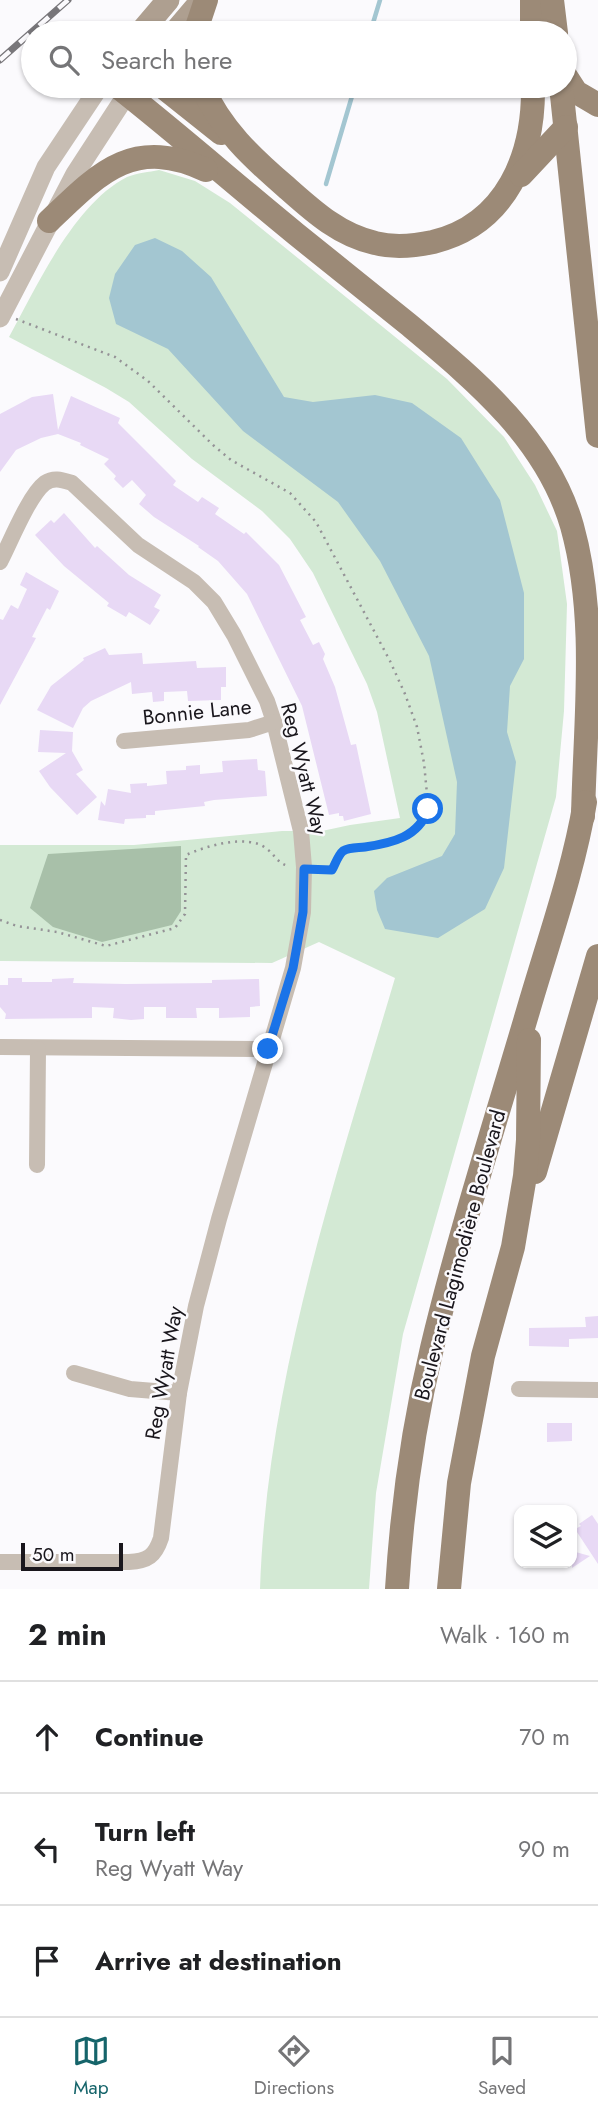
<!DOCTYPE html>
<meta charset="utf-8">
<style>
body{margin:0;font-family:Jost,sans-serif;background:#f2f2f2;color:#202124}
.controls{position:absolute;right:21px;bottom:21px;display:grid;overflow:hidden;border-radius:14px;box-shadow:0 2px 5px #0004}
.controls button{width:63px;height:63px;display:grid;place-items:center;padding:0;border:0;border-bottom:2px solid #e0e0e0;background:#fff;color:#202124;font:35px sans-serif}
.scale{position:absolute;left:21px;bottom:18px;width:102px;box-sizing:border-box;padding-left:7px;border:4px solid #19161c;border-top:0;font-size:19px;line-height:24px;white-space:nowrap;color:#19161c;-webkit-text-stroke:5px #fbfafd;paint-order:stroke}
.stop{position:absolute;width:21px;height:21px;margin:-16px;border:5px solid #1a73e8;border-radius:50%;background:#fff}
.stop.end{background:#1a73e8;border-color:#fff;box-shadow:0 2px 7px #0008}
.list{margin:0;padding:0;list-style:none}
h2{display:flex;justify-content:space-between;align-items:center;height:91px;margin:0;padding:0 28px;font-size:30px}
h2 small{font-size:23px;font-weight:400;color:#757577}
.list li{display:grid;grid-template-columns:46px 1fr auto;gap:21px;align-items:center;box-sizing:border-box;height:112px;padding:0 28px;border-top:2px solid #e0e0e0}
.list b{display:block;font-size:26px;white-space:nowrap}
.list p{margin:0;font-size:23px;white-space:nowrap;color:#757577}
.list em{font-size:23px;font-style:normal;color:#757577}
.icon{flex:none;width:38px;height:38px;fill:none;stroke:currentColor;stroke-width:2;stroke-linecap:round;stroke-linejoin:round}
.map{position:relative;flex:none;width:598px;height:1589px;overflow:hidden}
.search{position:absolute;background:#fff;box-shadow:0 2px 5px #0004;left:21px;right:21px;top:21px;height:77px;display:flex;align-items:center;gap:18px;box-sizing:border-box;padding:0 24px;border-radius:38px;color:#757577;font-size:26px}
.sheet{height:427px;background:#fff}
nav{display:flex;justify-content:space-around;align-items:center;box-sizing:border-box;height:98px;border-top:2px solid #e0e0e0;background:#fff;font-size:19px;color:#757577}
nav a{display:grid;justify-items:center;gap:4px}
nav .on{color:#15646a}
.map>svg:first-child{display:block}
</style>
<div class="map">
<svg width="598" height="1589" viewBox="0 0 598 1589">
<rect width="100%" height="100%" fill="#fbfafd"/>
<path fill="#d3e9d4" d="M159,170L195,181L230,203L447,379L504,437L535,485L557,531L567,604L564,711L556,797L403,1334L376,1493L369,1589H260C267,1379 336,1178 395,978L319,942L272,963L0,961V845H134L282,831H322L350,825L400,818L377,712L367,684L313,573L290,539L262,511L192,459L129,402L106,388L9,337C37,286 74,204 127,177C137,173 149,172 159,170Z"/>
<polygon fill="#a8c0a9" points="181,846 181,911 172,925 102,942 53,927 30,908 48,854"/>
<polygon fill="#a3c6d1" points="155,238 182,251 211,277 284,397 313,402 375,395 412,403 461,438 500,500 524,593 524,659 510,686 507,732 516,762 504,868 485,909 438,938 385,929 377,910 374,891 387,878 442,856 455,834 457,782 429,656 380,561 338,502 243,431 168,349 116,324 109,298 115,274 135,245"/>
<g fill="none" stroke-linecap="round" stroke-linejoin="round">
<g stroke="#a3c6d1" stroke-width="4.5">
<polyline points="370,33 380,0"/>
<polyline points="326,184 355,86"/>
</g>
</g>
<g fill="#e8d9f5">
<polygon points="53,394 58,430 71,396 120,418 118,423 176,481 173,485 198,502 202,497 219,508 215,514 244,534 246,532 279,565 306,617 300,620 313,645 319,642 325,654 323,659 335,687 351,745 356,744 371,814 344,821 343,816 339,816 339,813 329,815 302,706 247,594 218,561 198,547 199,546 154,517 139,504 146,495 132,480 123,488 114,479 116,476 104,464 109,459 80,445 81,443 58,434 41,438 16,450 0,472 0,414 32,397"/>
<polygon points="64,513 95,548 97,546 129,575 161,595 154,607 160,610 150,625 129,612 126,617 107,606 109,603 64,566 35,535 51,520 54,523"/>
<polygon points="26,572 59,591 50,610 47,608 32,637 36,638 0,705 0,619 3,620 11,605 18,609 27,589 20,585"/>
<polygon points="105,648 109,655 142,653 143,664 196,661 197,668 226,667 226,687 221,687 221,700 188,701 187,691 164,692 164,701 153,702 152,692 132,694 131,682 91,701 83,708 73,728 37,710 51,686 84,660 83,658"/>
<polygon points="40,730 73,732 72,751 83,770 76,774 97,797 77,815 50,787 39,771 66,753 38,752"/>
<polygon points="257,759 258,770 265,771 267,796 214,800 204,802 205,806 155,811 155,815 146,815 146,818 125,819 124,824 98,820 101,801 105,806 108,789 131,793 130,784 147,783 147,786 167,784 166,771 186,770 186,766 200,765 200,774 223,772 222,761"/>
<polygon points="8,978 22,978 22,982 52,982 52,979 74,978 73,983 126,984 212,983 212,980 259,979 260,1006 250,1007 250,1017 219,1018 219,1008 196,1008 197,1018 166,1018 166,1007 144,1007 144,1019 131,1020 113,1018 114,1008 92,1007 92,1018 5,1019 6,1014 0,1007 0,985 8,985"/>
<polygon points="598,1316 598,1338 569,1339 569,1347 529,1346 529,1328 586,1327 585,1317"/>
<polygon points="547,1423 572,1423 572,1441 547,1442"/>
<polygon points="592,1515 598,1524 598,1564 575,1529 581,1526 579,1524"/>
<polygon points="572,1551 590,1556 572,1568"/>
</g>
<g fill="none" stroke-linecap="round" stroke-linejoin="round">
<g stroke="#949296" stroke-width="2.5" stroke-dasharray="2 5" stroke-linecap="butt">
<polyline points="16,319 115,357 148,381 213,445 231,460 290,493 316,522 390,661 405,694 417,727 424,763 427,794 428,809 424,821 418,829 408,835 366,847 353,847 342,852 332,871 320,870"/>
<path d="M0,920L17,926L57,932L106,946L175,928L185,914L186,855C206,846 248,833 267,849C275,855 278,864 289,866"/>
</g>
<g stroke="#c7bdb3" stroke-width="16">
<path d="M0,562C10,543 29,495 45,483C54,477 62,480 72,483L138,545L194,582L214,602L234,635L267,701L274,722L301,831L304,867L303,912L293,968L219,1219L196,1306L179,1393L161,1538C155,1556 148,1561 129,1562H0"/>
<polyline points="124,741 249,730 274,722"/>
<polyline points="0,1047 268,1049"/>
<polyline points="37,1165 38,1049"/>
<polyline points="74,1373 130,1389 179,1393"/>
<polyline points="519,1389 598,1390"/>
</g>
<g stroke="#c7bdb3" stroke-width="19">
<polyline points="0,272 46,167 100,86"/>
<polyline points="0,318 75,174 127,94"/>
</g>
<g stroke="#ae9f90" stroke-width="23">
<polyline points="140,33 168,0"/>
<polyline points="174,33 202,0"/>
</g>
<g stroke="#9c8a77" stroke-width="24">
<polyline points="532,0 532,33"/>
<polyline points="552,0 556,33"/>
<polyline points="195,33 206,0"/>
<polyline points="565,75 576,92 598,105"/>
<path d="M117,86C178,134 236,185 296,234C333,264 371,294 408,324C475,380 547,439 572,526C598,619 585,720 583,816"/>
<polyline points="162,86 221,133"/>
<path d="M202,86C220,128 252,158 286,187C313,211 339,235 375,243C394,248 414,246 433,242C507,224 534,155 533,86"/>
<polyline points="561,86 598,436"/>
<polyline points="521,175 566,127"/>
<path d="M49,221C99,173 133,136 206,170"/>
<polyline points="535,1172 598,956"/>
<path d="M397,1589C402,1508 413,1427 432,1348C459,1235 495,1123 528,1011C548,942 573,873 585,802"/>
<polyline points="449,1589 459,1483 483,1356 513,1247 525,1176 528,1140 529,1040"/>
</g>
<g stroke="#78767a" stroke-width="7">
<polyline id="rail" points="0,60 68,0"/>
</g>
<use href="#rail" stroke="#fbfafd" stroke-width="4.5" stroke-dasharray="13" stroke-linecap="butt"/>
</g>
<g fill="none" stroke-linecap="round" stroke-linejoin="round">
<path stroke="#1a73e8" stroke-width="9" d="M268,1049L293,968L303,912L304,869L332,870C335,865 338,855 343,851C350,847 358,848 365,847C392,843 419,837 428,809"/>
</g>
<g text-anchor="middle" dominant-baseline="central" stroke-width="5" stroke-linejoin="round" paint-order="stroke">
<g font-size="21" fill="#19161c" stroke="#fbfafd">
<text transform="translate(197 712) rotate(-6)">Bonnie Lane</text>
<text transform="translate(304 769) rotate(76)">Reg Wyatt Way</text>
<text transform="translate(460 1255) rotate(-75)">Boulevard Lagimodière Boulevard</text>
<text transform="translate(164 1373) rotate(-80)">Reg Wyatt Way</text>
</g>
</g>
</svg>
<div class="controls">
<button><svg class="icon" aria-label="layers" viewBox="0 0 24 24"><path d="M12 4l9 5-9 5-9-5zM3 14l9 5 9-5"/></svg></button>
</div>
<div class="scale">50 m</div>
<div class="stop" style="left:428px;top:809px"></div>
<div class="stop end" style="left:268px;top:1049px"></div>
<div class="search"><svg class="icon" aria-label="search" viewBox="0 0 24 24"><circle cx="10" cy="10" r="6"/><path d="M15 15l6 6"/></svg>Search here</div>
</div>
<section class="sheet">
<h2>2 min<small>Walk · 160 m</small></h2>
<ul class="list">
<li><svg class="icon" aria-label="ahead" viewBox="0 0 24 24"><path d="M12 20V5M6 11l6-6 6 6"/></svg><div><b>Continue</b></div><em>70 m</em></li>
<li><svg class="icon" aria-label="left" viewBox="0 0 24 24"><path d="M17 20v-9H6M10 6l-5 5 5 5"/></svg><div><b>Turn left</b><p>Reg Wyatt Way</p></div><em>90 m</em></li>
<li><svg class="icon" aria-label="arrive" viewBox="0 0 24 24"><path d="M6 21V4h12l-3 4 3 4H6"/></svg><div><b>Arrive at destination</b></div></li>
</ul>
</section>
<nav>
<a class="on"><svg class="icon" aria-label="map" viewBox="0 0 24 24"><path d="M3 6l6-2 6 2 6-2v14l-6 2-6-2-6 2zM9 4v14M15 6v14"/></svg>Map</a>
<a><svg class="icon" aria-label="directions" viewBox="0 0 24 24"><path d="M12 3l9 9-9 9-9-9zM9 14v-3h6M13 9l2 2-2 2"/></svg>Directions</a>
<a><svg class="icon" aria-label="saved" viewBox="0 0 24 24"><path d="M7 4h10v16l-5-4-5 4z"/></svg>Saved</a>
</nav>
